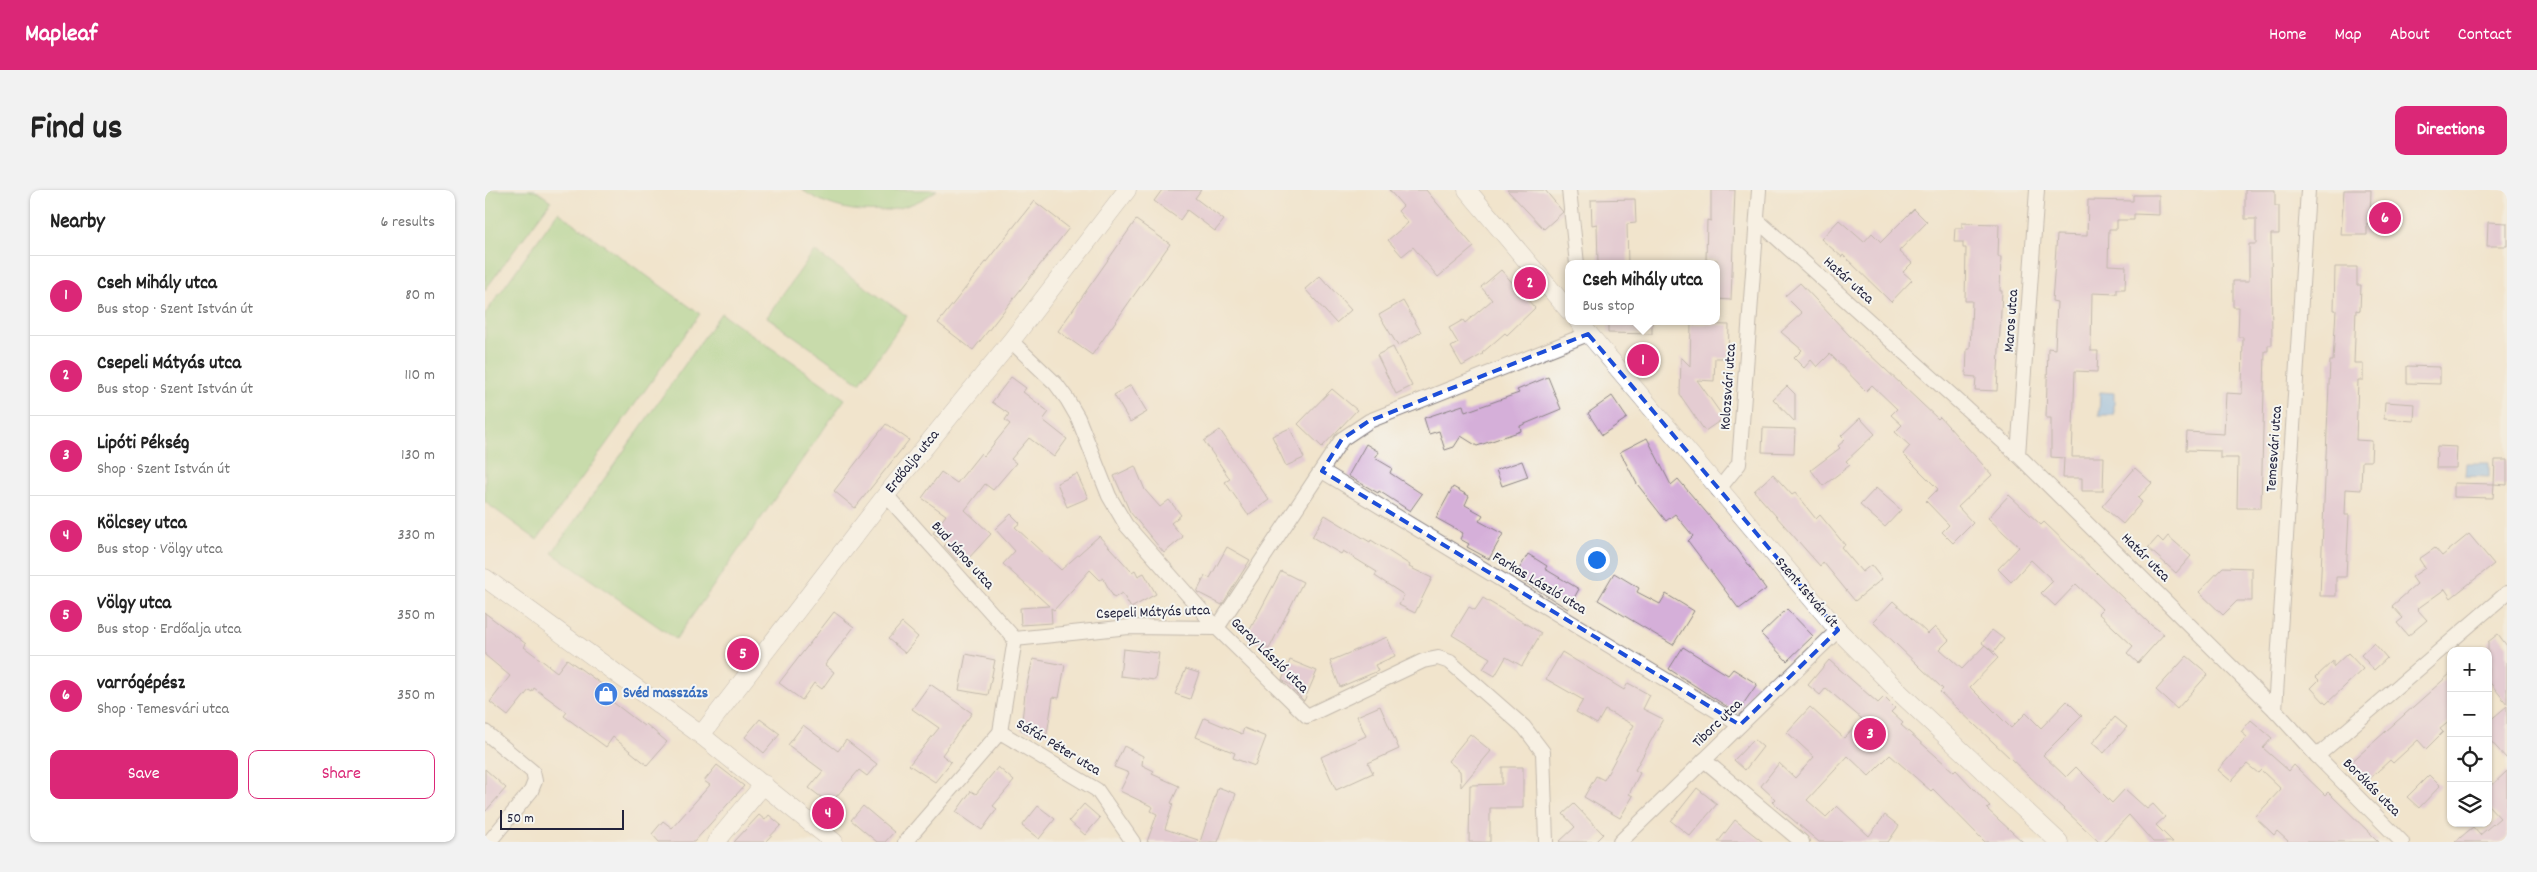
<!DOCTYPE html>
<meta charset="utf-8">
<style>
body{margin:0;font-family:Dekko,sans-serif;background:#f2f2f2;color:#222}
.controls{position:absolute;right:15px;bottom:15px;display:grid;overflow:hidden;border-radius:10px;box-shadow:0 1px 4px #0004}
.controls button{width:45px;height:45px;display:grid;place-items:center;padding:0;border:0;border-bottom:1px solid #e0e0e0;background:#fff;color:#222;font:25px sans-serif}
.scale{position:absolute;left:15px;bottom:12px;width:124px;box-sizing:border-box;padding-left:5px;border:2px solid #22223b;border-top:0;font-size:14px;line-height:18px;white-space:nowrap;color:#22223b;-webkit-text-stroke:4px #f6f6f2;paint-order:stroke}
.you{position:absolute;left:1111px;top:369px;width:18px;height:18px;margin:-12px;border:4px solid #fff;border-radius:50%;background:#1a73e8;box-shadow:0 0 0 8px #1a73e833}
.badge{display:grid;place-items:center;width:32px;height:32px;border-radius:50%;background:#db2777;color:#fff;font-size:16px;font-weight:700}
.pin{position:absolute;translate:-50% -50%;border:2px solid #fff;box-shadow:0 1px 5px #0006}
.popup{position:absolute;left:1080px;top:70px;width:155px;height:65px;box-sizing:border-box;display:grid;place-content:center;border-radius:10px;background:#fff;filter:drop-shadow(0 1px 4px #0005);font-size:16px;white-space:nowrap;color:#767676}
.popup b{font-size:19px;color:#222}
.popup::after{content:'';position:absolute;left:50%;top:100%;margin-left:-10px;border:10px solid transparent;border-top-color:#fff}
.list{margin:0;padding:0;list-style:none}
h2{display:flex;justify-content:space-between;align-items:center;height:65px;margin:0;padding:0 20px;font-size:21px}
h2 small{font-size:16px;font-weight:400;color:#767676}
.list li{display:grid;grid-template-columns:32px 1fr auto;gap:15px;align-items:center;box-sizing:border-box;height:80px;padding:0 20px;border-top:1px solid #e0e0e0}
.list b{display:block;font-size:19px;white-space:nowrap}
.list p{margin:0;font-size:16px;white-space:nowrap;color:#767676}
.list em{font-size:16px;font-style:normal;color:#767676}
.actions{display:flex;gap:10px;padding:15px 20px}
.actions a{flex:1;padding:11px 0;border:1px solid #db2777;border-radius:10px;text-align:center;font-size:18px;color:#db2777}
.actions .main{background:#db2777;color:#fff}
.icon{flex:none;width:28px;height:28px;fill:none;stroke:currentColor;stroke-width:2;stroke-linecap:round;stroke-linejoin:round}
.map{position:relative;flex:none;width:2022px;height:652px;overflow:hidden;border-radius:10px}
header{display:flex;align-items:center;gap:30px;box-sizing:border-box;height:70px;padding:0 25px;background:#db2777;color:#fff}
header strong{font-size:24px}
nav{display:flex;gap:28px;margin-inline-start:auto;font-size:18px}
.intro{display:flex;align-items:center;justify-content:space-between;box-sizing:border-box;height:120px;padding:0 30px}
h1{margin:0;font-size:35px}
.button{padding:12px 22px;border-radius:10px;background:#db2777;color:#fff;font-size:18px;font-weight:700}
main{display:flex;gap:30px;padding:0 30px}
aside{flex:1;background:#fff;border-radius:10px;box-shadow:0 1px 4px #0004}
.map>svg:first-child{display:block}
</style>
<header>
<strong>Mapleaf</strong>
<nav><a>Home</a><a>Map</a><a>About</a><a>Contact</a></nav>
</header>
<div class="intro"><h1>Find us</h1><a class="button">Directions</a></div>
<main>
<aside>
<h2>Nearby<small>6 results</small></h2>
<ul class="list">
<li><span class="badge">1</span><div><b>Cseh Mihály utca</b><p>Bus stop · Szent István út</p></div><em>80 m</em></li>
<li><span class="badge">2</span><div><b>Csepeli Mátyás utca</b><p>Bus stop · Szent István út</p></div><em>110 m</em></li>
<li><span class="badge">3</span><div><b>Lipóti Pékség</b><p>Shop · Szent István út</p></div><em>130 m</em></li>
<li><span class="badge">4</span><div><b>Kölcsey utca</b><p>Bus stop · Völgy utca</p></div><em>330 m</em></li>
<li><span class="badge">5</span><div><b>Völgy utca</b><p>Bus stop · Erdőalja utca</p></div><em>350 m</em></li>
<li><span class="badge">6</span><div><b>varrógépész</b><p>Shop · Temesvári utca</p></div><em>350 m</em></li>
</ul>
<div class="actions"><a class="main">Save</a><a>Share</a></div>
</aside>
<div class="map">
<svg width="2022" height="652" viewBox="0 0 2022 652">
<rect width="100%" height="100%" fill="#f6f6f2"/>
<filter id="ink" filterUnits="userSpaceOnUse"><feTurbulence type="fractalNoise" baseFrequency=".02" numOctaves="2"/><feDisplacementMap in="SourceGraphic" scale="10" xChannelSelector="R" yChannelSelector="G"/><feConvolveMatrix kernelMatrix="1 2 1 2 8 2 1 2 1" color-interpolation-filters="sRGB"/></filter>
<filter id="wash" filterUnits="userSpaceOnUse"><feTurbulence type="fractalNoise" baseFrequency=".0096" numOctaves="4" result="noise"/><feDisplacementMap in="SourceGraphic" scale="20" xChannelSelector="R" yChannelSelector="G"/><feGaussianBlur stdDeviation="1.12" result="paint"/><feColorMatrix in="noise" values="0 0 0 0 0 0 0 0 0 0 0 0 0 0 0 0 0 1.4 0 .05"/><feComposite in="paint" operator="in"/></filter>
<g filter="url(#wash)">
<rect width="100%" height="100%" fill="#f1e4cc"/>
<g fill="#97d184" stroke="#5c7a60">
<polygon points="0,0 50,0 66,11 0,100"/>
<path d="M317,0H452C412,30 357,27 317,0Z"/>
<polygon points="73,22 215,124 52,350 0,312 0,124"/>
<polygon points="329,61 422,126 375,193 282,127"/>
<polygon points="236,123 360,209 191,449 67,363"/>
</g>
<g fill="#81b9f2" stroke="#526e96">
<polygon points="1615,202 1629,203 1629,225 1614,225"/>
<polygon points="1981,273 2004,273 2004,287 1980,286"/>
</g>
<g id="blocks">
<g fill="#d5afd9">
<polygon points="677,0 716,0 710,8 739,30 730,41 702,20 695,30 669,11"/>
<polygon points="904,0 941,0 989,57 953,87 928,57 917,66 903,50 923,33 913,21 918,16"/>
<polygon points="1022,0 1060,0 1078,22 1059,39"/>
<polygon points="1226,0 1250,0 1246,110 1232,109 1232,70 1221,70 1222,30 1226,31"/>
<polygon points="1760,0 1790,0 1790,16 1794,16 1794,44 1786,44 1787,155 1783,155 1783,161 1780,161 1776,318 1752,318 1753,268 1735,268 1735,261 1701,260 1702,242 1739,244 1741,203 1757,204 1758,147 1753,147 1754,117 1748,117 1748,91 1764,91 1764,54 1771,54 1771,29 1760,29"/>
<polygon points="1859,0 1886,0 1885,33 1882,33 1882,45 1856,45"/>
<polygon points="1648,5 1674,5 1674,25 1649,24 1649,30 1632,30 1632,39 1624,39 1623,75 1641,76 1640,99 1632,99 1632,104 1607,103 1606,161 1613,161 1612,182 1590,181 1587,267 1619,267 1618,301 1597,301 1597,288 1578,288 1579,268 1566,267 1566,228 1561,228 1563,158 1570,159 1572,112 1567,111 1572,45 1602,46 1603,10 1648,11"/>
<polygon points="1150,9 1151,33 1142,34 1143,74 1113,74 1112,34 1107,35 1106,10"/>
<polygon points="549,11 584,38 488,160 453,133"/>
<polygon points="1429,19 1442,32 1414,61 1427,73 1418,82 1427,90 1406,112 1358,65 1357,67 1336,49 1354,30 1379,52 1387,43 1396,52"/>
<polygon points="651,30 685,54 607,165 573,141"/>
<polygon points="2003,32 2022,33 2022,56 2002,56"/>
<polygon points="1477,33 1514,34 1513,67 1516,67 1515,101 1517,101 1512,201 1490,200 1491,187 1481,186 1482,159 1485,159 1487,111 1480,111 1481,58 1478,58 1478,52 1469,52 1470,38 1477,38"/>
<polygon points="1850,77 1872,77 1872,95 1876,95 1875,121 1871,120 1869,173 1878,173 1878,190 1873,190 1871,250 1887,251 1886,271 1877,271 1876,300 1861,299 1860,325 1864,325 1861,387 1851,387 1851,406 1835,406 1845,171 1848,171 1851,120 1849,120"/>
<polygon points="1016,80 1050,118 1022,145 1020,143 997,163 998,164 977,176 966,157 973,153 964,138 978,130 980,133 1007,110 996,97"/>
<polygon points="835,86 866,120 851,133 820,99"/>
<polygon points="1315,93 1380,162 1381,161 1453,229 1455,227 1507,285 1473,317 1488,333 1468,353 1457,342 1464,335 1441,311 1453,299 1418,264 1425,256 1410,242 1417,235 1406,225 1412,219 1387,195 1381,201 1345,164 1332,177 1326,170 1319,178 1309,168 1317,160 1296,142 1317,123 1300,106"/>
<polygon points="918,111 936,142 913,156 894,125"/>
<polygon points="1123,131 1167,131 1167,144 1123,143"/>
<polygon points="1206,134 1244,135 1243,168 1230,168 1229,191 1212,190 1239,228 1220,241 1195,205 1196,167 1205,176"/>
<polygon points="908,157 927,196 911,204 892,165"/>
<polygon points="1922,176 1955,177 1955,194 1922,193"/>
<polygon points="526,187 541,198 538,202 564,222 558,230 582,249 569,267 544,248 526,269 531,273 508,300 500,294 480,320 506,344 481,371 476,366 472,371 459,356 462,353 448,343 461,325 437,308 456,282 472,293 496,263 499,266 525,234 520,230 524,224 507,212"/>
<polygon points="1063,187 1076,219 1035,236 1036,241 992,256 976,246 969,257 960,260 954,241 944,244 939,228 978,215 980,222 1034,203 1032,200"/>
<polygon points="646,195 662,222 645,232 629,205"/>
<polygon points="1302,196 1310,204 1310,232 1288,209"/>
<polygon points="847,199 872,220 837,257 813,234"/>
<polygon points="1127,206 1142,228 1117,245 1103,223"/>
<polygon points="1900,212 1930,214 1929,231 1899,229"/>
<polygon points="1375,228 1390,244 1361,271 1365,275 1338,296 1326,280 1355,258 1353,256 1360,250 1356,246"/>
<polygon points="401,234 424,250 370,318 349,301"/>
<polygon points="805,238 819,268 801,276 787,246"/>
<polygon points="1278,238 1310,239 1309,263 1277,262"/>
<polygon points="735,240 784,310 763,325 740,292 745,289 719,251"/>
<polygon points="1162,248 1186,295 1193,289 1253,360 1281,399 1254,419 1203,351 1208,346 1190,324 1181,331 1152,294 1135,262"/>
<polygon points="881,254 894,262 890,268 907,278 905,283 937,304 925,321 894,301 893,303 863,286"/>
<polygon points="1952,256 1972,257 1971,278 1951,278"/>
<polygon points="2010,270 2022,270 2022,295 2009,294"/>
<polygon points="1037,271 1043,287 1017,296 1011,280"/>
<polygon points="650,276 660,300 675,317 684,310 696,325 686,333 698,347 679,363 645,322 629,286"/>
<polygon points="1650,278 1667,293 1653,308 1657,312 1638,334 1617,316"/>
<polygon points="592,284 603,308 582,317 572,293"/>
<polygon points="1288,284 1307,305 1310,303 1331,329 1335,325 1360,355 1356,357 1377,382 1386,375 1397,389 1370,411 1338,372 1335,376 1269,301"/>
<polygon points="1969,293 2009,294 2008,308 1969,307"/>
<polygon points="968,297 984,306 980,315 998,325 994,331 1018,344 1004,369 982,357 984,354 975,349 978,343 951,328"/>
<polygon points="1391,298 1416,320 1400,337 1375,315"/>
<polygon points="1524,305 1556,335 1559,332 1666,435 1679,444 1653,473 1642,463 1648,456 1613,423 1617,419 1591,394 1570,416 1556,403 1568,391 1546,370 1526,392 1513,379 1534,357 1503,328"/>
<polygon points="526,324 535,333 530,337 576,380 614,346 647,382 650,380 653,386 659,383 671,404 646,418 637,403 629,408 618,388 615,390 605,380 569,420 566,418 567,433 536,435 535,418 564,416 518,374 530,361 510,339"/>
<polygon points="840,325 885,352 886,350 925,375 924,377 947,388 930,423 914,415 919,405 890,386 892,382 858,361 856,364 827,347"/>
<polygon points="1984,344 2009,374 1966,408 1960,399 1932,419 1942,430 1923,446 1912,433 1918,428 1907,416 1932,394 1927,387 1940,378 1934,369 1950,358 1957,366"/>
<polygon points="1683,346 1706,366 1691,383 1663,358 1673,347 1678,352"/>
<polygon points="742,357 765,370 737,415 712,402 720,386 725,388"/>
<polygon points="1043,364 1062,376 1060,379 1094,399 1083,419 1030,386"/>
<polygon points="1738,377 1767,378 1767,411 1752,411 1738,425 1714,402"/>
<polygon points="796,381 818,392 784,459 761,447"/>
<polygon points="1129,383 1154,398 1152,402 1175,414 1181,404 1209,421 1188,455 1113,410"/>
<polygon points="998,408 1056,443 1037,476 1021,467 1010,486 998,479 1005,468 967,445 984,417 990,420"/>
<polygon points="1408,411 1443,444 1450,437 1464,450 1455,459 1477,479 1500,455 1513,468 1485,497 1526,538 1541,523 1556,538 1582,511 1597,526 1558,565 1581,587 1591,577 1627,613 1640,599 1662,619 1668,614 1680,627 1671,635 1688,652 1668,652 1644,625 1618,652 1614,652 1455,502 1458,499 1388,432"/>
<polygon points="1302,419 1328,446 1302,471 1276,444"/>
<polygon points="349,422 369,437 340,475 349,482 337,499 329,493 317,510 294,493"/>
<polygon points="0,423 41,454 39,457 72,482 82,469 130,504 125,510 159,536 161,534 182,552 162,575 128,547 121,557 79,526 82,522 49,498 47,502 44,500 23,526 5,512 25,486 0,465"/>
<polygon points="417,433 433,447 420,463 403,449"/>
<polygon points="1507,440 1519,449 1509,462 1497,453"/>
<polygon points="2013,444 2022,456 2022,514 2003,490 2003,452"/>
<polygon points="902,447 910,466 890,475 893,481 855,497 845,471"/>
<polygon points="1889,453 1902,468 1889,480 1876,465"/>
<polygon points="1198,457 1243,485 1248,479 1272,494 1252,523 1184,479"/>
<polygon points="638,459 674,463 670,490 635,486"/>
<polygon points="1077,462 1139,500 1143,493 1165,505 1158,519 1178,529 1150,580 1155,583 1144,604 1148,606 1135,628 1099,607 1111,586 1119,590 1149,535 1120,520 1112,534 1091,522 1098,510 1061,489"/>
<polygon points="1863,463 1878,479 1841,514 1826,498 1834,490 1831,487 1848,471 1848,477"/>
<polygon points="481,464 510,470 503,505 474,500"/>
<polygon points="1702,466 1723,484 1692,519 1671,500"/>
<polygon points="548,469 580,475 574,508 568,507 562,544 536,540 540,503"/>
<polygon points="805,470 832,481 819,511 809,501 810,498 797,490"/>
<polygon points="1344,470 1393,513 1399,507 1410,518 1406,522 1418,533 1416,535 1469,582 1471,580 1505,616 1502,619 1538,652 1500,652 1448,599 1446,601 1405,565 1384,586 1363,566 1322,610 1341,627 1352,616 1384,646 1400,625 1414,636 1403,652 1334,652 1287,612 1290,609 1276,596 1294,573 1310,588 1329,567 1302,542 1325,517 1359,548 1377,529 1341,498 1335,505 1323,495"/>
<polygon points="701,479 714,483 705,509 690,504"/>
<polygon points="1966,483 1966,530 1955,539 1958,542 1941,559 1933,550 1908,573 1905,570 1880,593 1863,575"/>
<polygon points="445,494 487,523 457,565 466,572 450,592 424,575 454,538 427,519"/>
<polygon points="895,516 914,559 883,573 888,583 851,600 836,567 881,546 872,526"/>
<polygon points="2022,516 2022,569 2003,548 2003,532"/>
<polygon points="1630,527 1642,537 1619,563 1607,553"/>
<polygon points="719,528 757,544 759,538 781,547 770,576 748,568 750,563 711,547"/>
<polygon points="275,529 295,544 279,563 260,547"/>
<polygon points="1766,530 1787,548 1778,558 1804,581 1809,575 1840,605 1843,602 1894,652 1804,652 1792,641 1789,645 1770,627 1796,599 1776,580 1773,583 1762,574 1746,591 1733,580 1762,547 1756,542"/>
<polygon points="318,535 353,561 361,550 392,574 382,586 374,580 345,614 324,598 338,581 303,555"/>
<polygon points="985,544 1006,561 976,597 975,581 963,571"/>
<polygon points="1269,549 1278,557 1260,580 1249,570"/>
<polygon points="639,556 658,566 657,575 669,581 667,584 694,596 686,613 688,614 680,639 713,650 712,652 662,652 672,624 666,621 668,617 635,601 644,583 629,577"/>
<polygon points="232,575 259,596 209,652 174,652 167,644 178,631 187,638 225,595 219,591"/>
<polygon points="513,577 529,591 508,616 512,619 497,640 471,622 486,601 491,604"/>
<polygon points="1017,577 1038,577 1038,618 1005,618 1005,652 984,652 985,595 1017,594"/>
<polygon points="0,579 21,598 0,622"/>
<polygon points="2022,581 2022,647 2016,652 1970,652 1988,637 1995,645 2015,628 2003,615 2003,599"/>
<polygon points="1944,585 1955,596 1934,618 1922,607"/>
<polygon points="733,597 751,604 733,652 715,652"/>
<polygon points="1212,598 1232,614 1205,646 1186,631"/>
<polygon points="599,614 615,628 600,645 584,631"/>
<polygon points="1089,614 1118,644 1110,652 1074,652 1090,637 1078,624"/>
<polygon points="378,616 409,642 400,652 392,652 366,630"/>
<polygon points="553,616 570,629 554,649 537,636"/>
<polygon points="274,625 280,630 284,625 296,635 280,652 249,652"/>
<polygon points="1250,630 1278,652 1233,652"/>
</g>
</g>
</g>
<g filter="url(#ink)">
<use href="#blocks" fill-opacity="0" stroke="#8a8384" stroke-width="1"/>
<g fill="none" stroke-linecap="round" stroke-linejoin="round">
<g stroke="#8a8384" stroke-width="16">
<g id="minor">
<polyline points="1084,0 1092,74"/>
<polyline points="1272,30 1533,265 1790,520 1832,566 1917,652"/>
<polyline points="526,151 571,194 582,209 593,228 624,306 641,335 732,438 822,526 938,471 953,468 965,472 1039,537 1058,562 1061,652"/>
<polyline points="1533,265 1552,0"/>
<polyline points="837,281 1255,535"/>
<polyline points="1233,300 1254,274 1274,0"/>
<polyline points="401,305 530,449"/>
<polyline points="732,438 857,249 884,231 1103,144"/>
<polyline points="530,449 644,437 732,438"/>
<polyline points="1790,520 1823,0"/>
<polyline points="0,542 48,582 50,591 46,601 4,652"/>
<polyline points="515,542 612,600 648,652"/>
<polyline points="1832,566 2022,403"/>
<polyline points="1219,570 1317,652"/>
<polyline points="420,652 515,542 530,449"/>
<polyline points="1135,652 1353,440"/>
</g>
</g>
<g stroke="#8a8384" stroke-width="19">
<g id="tertiary">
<polyline points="982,0 1084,121"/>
<polyline points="1093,131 1353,440 1415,503 1574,652"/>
<polyline points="0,388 216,545 349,652"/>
<polyline points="216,545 401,305 526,151 642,0"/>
<polyline points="231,652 279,594"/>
</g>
</g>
<use href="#minor" stroke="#fff" stroke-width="14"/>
<use href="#tertiary" stroke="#fff" stroke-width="18"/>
</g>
</g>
<path d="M0 0H2022V652H0ZM1103,144L1353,440L1255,535L837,281L857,249L884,231Z" fill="#f1e4cc" fill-opacity=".55" fill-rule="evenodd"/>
<path fill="none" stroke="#1d4ed8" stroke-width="4" stroke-dasharray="10 6" stroke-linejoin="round" d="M1103,144L1353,440L1255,535L837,281L857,249L884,231Z"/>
<defs>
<g id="shop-disc" transform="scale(1.25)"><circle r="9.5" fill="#3f7fe0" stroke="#f6f6f2"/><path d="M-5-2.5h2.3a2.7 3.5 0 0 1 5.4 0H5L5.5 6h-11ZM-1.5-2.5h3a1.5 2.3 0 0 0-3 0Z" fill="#fff"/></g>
</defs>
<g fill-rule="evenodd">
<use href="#shop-disc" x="121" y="504"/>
</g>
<g text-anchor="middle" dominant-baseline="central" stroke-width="4" stroke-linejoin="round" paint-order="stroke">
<g font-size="15" fill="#22223b" stroke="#f6f6f2">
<text transform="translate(1363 91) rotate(42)">Határ utca</text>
<text transform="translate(1527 131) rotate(-86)">Maros utca</text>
<text transform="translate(1244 197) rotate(-86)">Kolozsvári utca</text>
<text transform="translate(1790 259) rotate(-86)">Temesvári utca</text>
<text transform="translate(428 272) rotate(-51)">Erdőalja utca</text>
<text transform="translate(477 366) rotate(48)">Bud János utca</text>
<text transform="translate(1660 368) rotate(45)">Határ utca</text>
<text transform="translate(1054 394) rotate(31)">Farkas László utca</text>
<text transform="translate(1321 403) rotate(49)">Szent István út</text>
<text transform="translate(668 423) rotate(-2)">Csepeli Mátyás utca</text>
<text transform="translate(784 466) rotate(44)">Garay László utca</text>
<text transform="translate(1233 534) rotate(-44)">Tiborc utca</text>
<text transform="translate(573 558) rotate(31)">Sáfár Péter utca</text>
<text transform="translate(1886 598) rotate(45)">Borókás utca</text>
</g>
<g font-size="15" font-weight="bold" fill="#366cbe" stroke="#f6f6f2" text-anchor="start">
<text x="138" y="504">Svéd masszázs</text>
</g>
</g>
</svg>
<div class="controls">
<button>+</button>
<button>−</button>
<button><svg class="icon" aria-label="locate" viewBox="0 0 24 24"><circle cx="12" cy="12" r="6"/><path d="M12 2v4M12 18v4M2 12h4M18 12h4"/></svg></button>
<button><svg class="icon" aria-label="layers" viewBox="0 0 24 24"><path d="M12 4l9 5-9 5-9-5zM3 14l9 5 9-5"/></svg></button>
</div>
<div class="scale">50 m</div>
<div class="you"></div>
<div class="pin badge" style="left:1158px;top:170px">1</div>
<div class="popup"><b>Cseh Mihály utca</b>Bus stop</div>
<div class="pin badge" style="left:1045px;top:93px">2</div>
<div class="pin badge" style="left:1385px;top:544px">3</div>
<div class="pin badge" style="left:343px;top:623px">4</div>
<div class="pin badge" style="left:258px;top:464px">5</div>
<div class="pin badge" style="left:1900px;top:28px">6</div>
</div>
</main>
